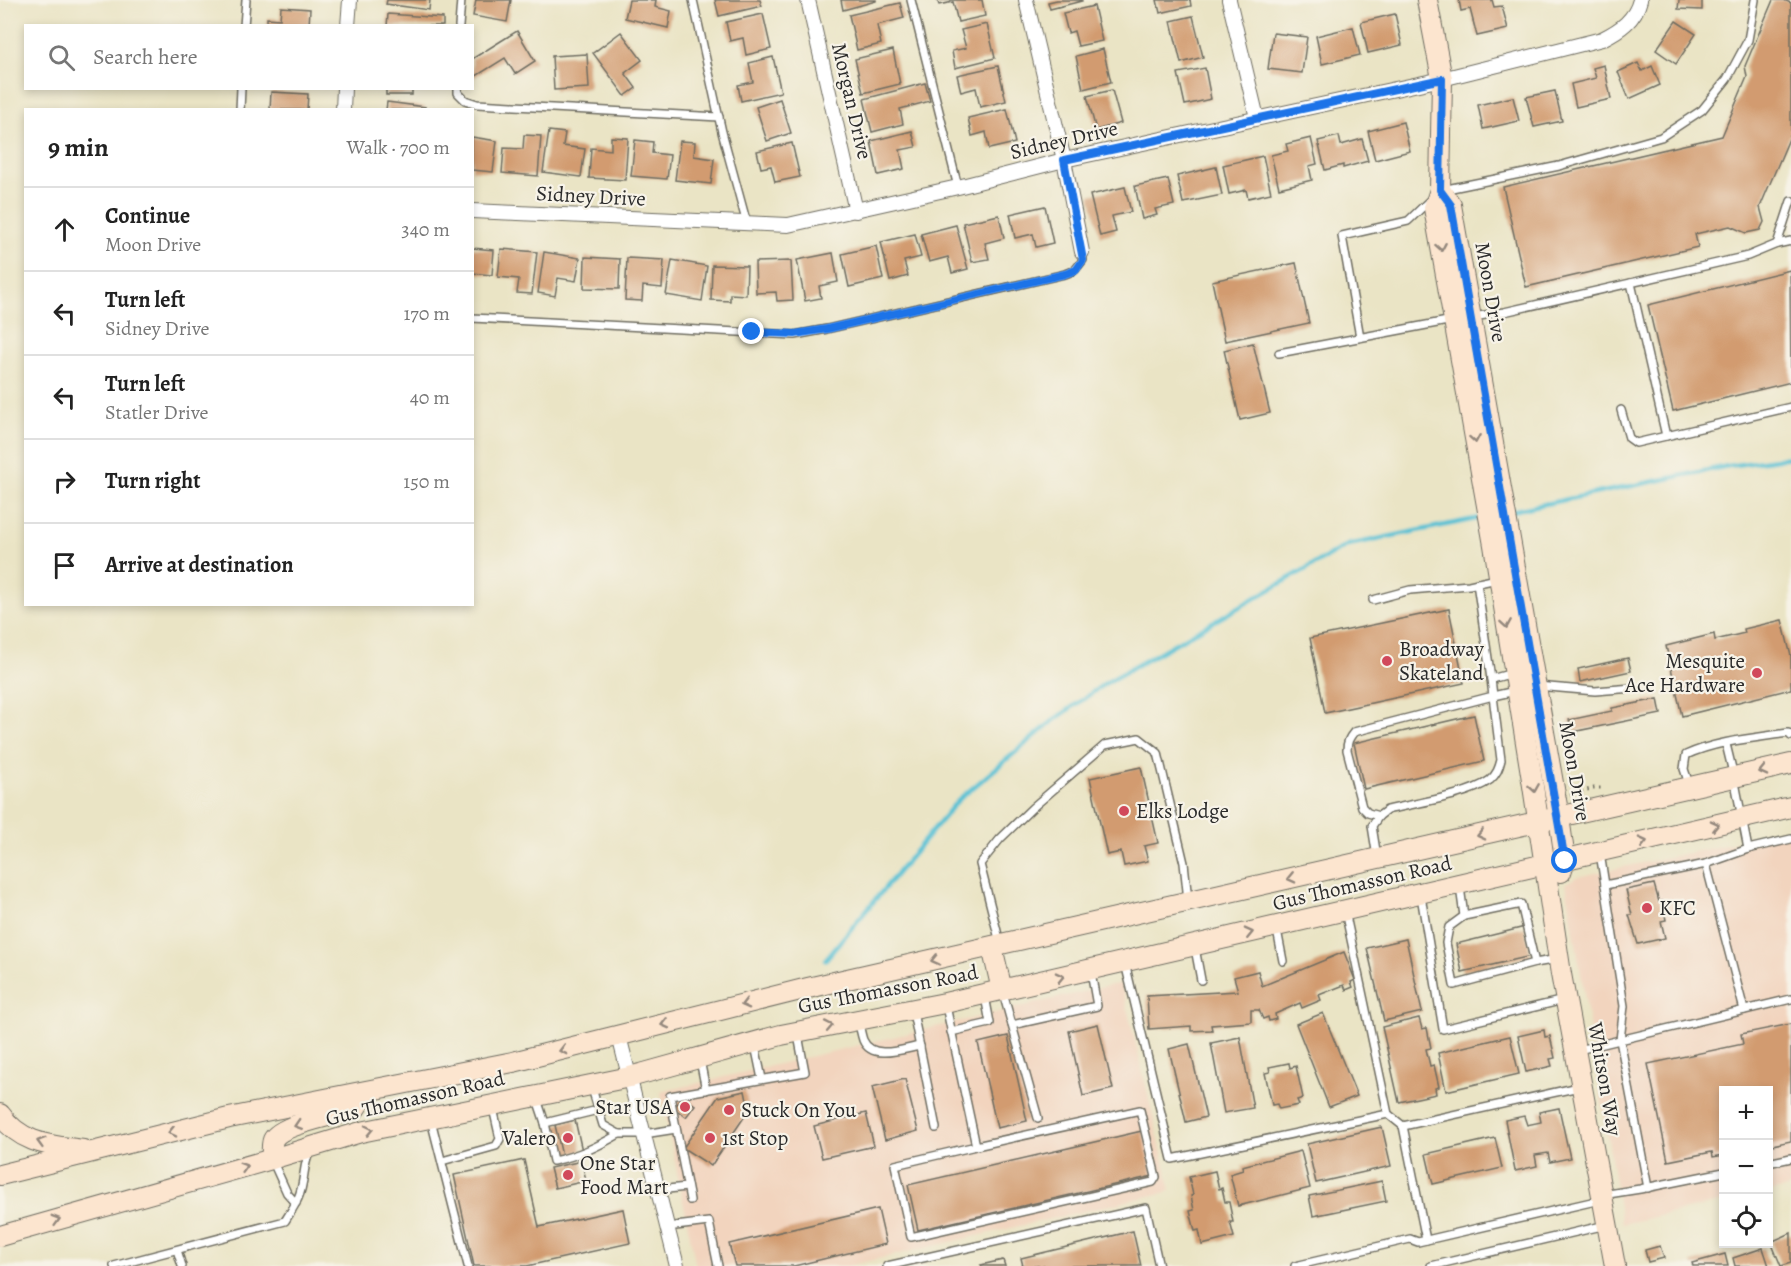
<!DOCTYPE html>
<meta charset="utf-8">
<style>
body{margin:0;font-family:Alegreya,serif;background:#f6f6f6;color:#222}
.controls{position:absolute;right:18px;bottom:18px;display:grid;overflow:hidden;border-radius:0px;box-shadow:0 3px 9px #0003}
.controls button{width:54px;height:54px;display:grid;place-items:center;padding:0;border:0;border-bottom:2px solid #e0e0e0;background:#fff;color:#222;font:30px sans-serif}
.stop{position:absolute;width:18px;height:18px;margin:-14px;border:4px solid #1a73e8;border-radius:50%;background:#fff}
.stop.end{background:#1a73e8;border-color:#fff;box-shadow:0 2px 6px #0008}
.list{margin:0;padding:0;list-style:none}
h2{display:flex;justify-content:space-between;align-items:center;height:78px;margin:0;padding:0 24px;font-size:26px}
h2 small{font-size:20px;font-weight:400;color:#767676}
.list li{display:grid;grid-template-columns:39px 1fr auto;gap:18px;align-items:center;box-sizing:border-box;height:84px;padding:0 24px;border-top:2px solid #e0e0e0}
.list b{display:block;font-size:22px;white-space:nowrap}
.list p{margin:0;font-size:20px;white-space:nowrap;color:#767676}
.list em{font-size:20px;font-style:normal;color:#767676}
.icon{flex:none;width:33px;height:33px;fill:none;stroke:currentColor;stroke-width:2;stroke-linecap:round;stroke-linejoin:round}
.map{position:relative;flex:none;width:1791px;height:1266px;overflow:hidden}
.search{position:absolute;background:#fff;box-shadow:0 3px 9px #0003;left:24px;top:24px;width:450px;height:66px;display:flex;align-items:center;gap:15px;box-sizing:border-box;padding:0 21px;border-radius:0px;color:#767676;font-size:22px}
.panel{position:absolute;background:#fff;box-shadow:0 3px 9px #0003;left:24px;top:108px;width:450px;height:498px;border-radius:0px}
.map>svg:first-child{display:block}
</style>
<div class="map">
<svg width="1791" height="1266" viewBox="0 0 1791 1266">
<rect width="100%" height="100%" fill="#f7f3e8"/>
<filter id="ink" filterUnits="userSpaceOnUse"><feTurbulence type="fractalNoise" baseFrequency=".0167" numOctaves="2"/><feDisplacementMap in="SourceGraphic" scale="12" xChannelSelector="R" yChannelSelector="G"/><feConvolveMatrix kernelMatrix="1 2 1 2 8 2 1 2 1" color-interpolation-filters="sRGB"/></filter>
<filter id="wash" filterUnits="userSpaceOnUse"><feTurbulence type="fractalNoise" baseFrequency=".008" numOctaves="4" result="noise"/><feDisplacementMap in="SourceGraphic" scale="24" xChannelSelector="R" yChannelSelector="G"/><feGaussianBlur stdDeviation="1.35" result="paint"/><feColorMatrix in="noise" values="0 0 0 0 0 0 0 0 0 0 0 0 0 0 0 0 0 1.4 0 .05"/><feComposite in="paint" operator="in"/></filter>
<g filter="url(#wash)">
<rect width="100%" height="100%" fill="#eae4c5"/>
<g fill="#f2d4be">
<polygon points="1791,831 1791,1187 1769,1192 1768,1090 1724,1090 1723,1202 1622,1224 1566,883 1577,877"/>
<polygon points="1121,983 1171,1191 847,1266 696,1266 661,1092"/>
</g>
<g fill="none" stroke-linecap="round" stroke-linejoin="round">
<g stroke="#58c1d4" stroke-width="4.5">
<polyline points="1511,511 1728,466 1791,457"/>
<polyline points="825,960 958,800 1053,721 1104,684 1348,545 1485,517"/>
</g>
</g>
<g id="blocks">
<g fill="#d29b6f">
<polygon points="387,0 430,0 429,10 386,4"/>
<polygon points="476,0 511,0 507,22 473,16"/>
<polygon points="629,0 656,0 655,7 671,11 668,28 625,18"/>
<polygon points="715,0 760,0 762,6 719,16"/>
<polygon points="841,0 876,0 876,1 843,10"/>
<polygon points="937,0 982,0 985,16 958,22 953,2 939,5"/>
<polygon points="1057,0 1082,0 1082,1 1050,9 1048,2"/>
<polygon points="1157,0 1190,0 1191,6 1160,13"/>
<polygon points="1459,0 1492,0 1494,7 1502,6 1508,29 1477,36 1470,9 1461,11"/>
<polygon points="1679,0 1702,0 1702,10 1678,9"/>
<polygon points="1773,0 1784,0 1791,3 1791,134 1760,207 1764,222 1760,230 1746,233 1730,226 1695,234 1698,247 1526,287 1503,187 1722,136 1747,77 1745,66"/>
<polygon points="900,3 904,18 877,25 881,44 857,50 849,15"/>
<polygon points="1094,6 1102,41 1078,46 1074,31 1068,33 1063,13"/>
<polygon points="281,7 310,9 309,26 267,26 267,18 280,19"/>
<polygon points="388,14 443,18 443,26 387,26"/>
<polygon points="763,14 771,49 746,55 743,38 730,41 726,22"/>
<polygon points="1395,14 1402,45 1368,53 1361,22"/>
<polygon points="1193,16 1203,57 1181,63 1171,21"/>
<polygon points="1676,21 1696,34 1676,64 1656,50"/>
<polygon points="987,24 995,58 955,68 952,51 966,48 961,30"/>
<polygon points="1353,27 1360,55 1322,64 1316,36"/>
<polygon points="517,31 535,61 515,74 505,58 473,78 472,59"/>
<polygon points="621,32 642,60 625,73 636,88 625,96 593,53"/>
<polygon points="1273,33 1307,37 1302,73 1268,69"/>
<polygon points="1103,49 1111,82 1083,89 1076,56"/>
<polygon points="893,50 900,84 863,93 855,59"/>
<polygon points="587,54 589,88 554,90 552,56"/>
<polygon points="773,57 781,92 741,101 738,85 753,82 749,63"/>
<polygon points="1638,63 1642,71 1652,66 1660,85 1629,99 1618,72"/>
<polygon points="1604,65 1611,99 1576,107 1571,84 1596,78 1593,68"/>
<polygon points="998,66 1006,101 980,107 976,88 961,92 957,75"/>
<polygon points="1205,68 1211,99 1185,105 1178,73"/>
<polygon points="925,83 930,101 900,109 903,124 872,132 864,99"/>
<rect x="386" y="88" width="26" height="7"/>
<polygon points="1112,90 1121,123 1096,130 1087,96"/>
<polygon points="1555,91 1562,121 1534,127 1526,97"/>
<polygon points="271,92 308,94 307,110 270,110"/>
<polygon points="1513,97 1519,121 1483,129 1478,105"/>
<polygon points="780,99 791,133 767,141 756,107"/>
<polygon points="387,102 425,107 424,110 386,110"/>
<polygon points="1007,109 1015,143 989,149 986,132 972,136 968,118"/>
<polygon points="1403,122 1410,151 1375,160 1368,131"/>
<polygon points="549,131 565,133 563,146 585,149 581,177 543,172"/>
<polygon points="912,131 916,147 900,150 904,169 878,175 871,141"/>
<polygon points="524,135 541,136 538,176 502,173 504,148 523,149"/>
<polygon points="1339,136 1341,145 1362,139 1368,161 1343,168 1343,165 1325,170 1318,141"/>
<polygon points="472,137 497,141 493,172 472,170"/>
<polygon points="611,137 628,138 625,180 589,178 591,148 611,150"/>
<polygon points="1311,138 1317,164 1309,166 1312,180 1279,188 1271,155 1288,151 1286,144"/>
<polygon points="635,140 653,142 652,153 670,155 667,179 631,176"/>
<polygon points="680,141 695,142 694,156 714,159 711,184 675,180"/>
<polygon points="792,143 800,177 775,182 771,166 761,168 757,151"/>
<polygon points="1263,156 1271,193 1248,198 1246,190 1229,194 1223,165"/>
<polygon points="1216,167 1222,195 1183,203 1177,176"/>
<polygon points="1168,179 1174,205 1155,209 1157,215 1142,219 1135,186"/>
<polygon points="1125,187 1131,212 1112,216 1116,232 1100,236 1090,195"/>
<polygon points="1045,206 1053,243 1036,247 1033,234 1015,238 1010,214"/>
<polygon points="999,215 1004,238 985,243 989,259 972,262 963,223"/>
<polygon points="956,225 968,269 952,273 948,257 929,262 921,234"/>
<polygon points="915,234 921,257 904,261 908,276 890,281 881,242"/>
<polygon points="876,246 883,279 849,287 842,254"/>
<polygon points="472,248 494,250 492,275 472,273"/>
<polygon points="501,249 537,252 532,294 517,293 519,279 498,277"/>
<polygon points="544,252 580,258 576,281 558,278 555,296 538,293"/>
<polygon points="833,253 838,282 819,286 821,298 805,301 797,260"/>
<polygon points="585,257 620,259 619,289 584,288"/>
<polygon points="627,258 664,260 662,288 643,286 642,301 625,300"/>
<polygon points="672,260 707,266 702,301 666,295"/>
<polygon points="791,261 793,300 777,301 776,292 756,293 755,262"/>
<polygon points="1296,263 1309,323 1225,341 1212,281"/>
<polygon points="712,265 747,266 746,295 730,294 730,301 711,300"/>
<polygon points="1790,270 1791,382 1673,411 1648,305"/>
<polygon points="1253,343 1270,413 1240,420 1224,350"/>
<polygon points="1449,609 1464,683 1325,713 1310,638"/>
<polygon points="1782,620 1791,656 1791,689 1682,716 1666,646 1714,634 1715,640 1745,633 1744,629"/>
<polygon points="1628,658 1631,671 1580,682 1578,669"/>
<polygon points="1658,699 1661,714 1572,732 1569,720 1612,711 1612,708"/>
<polygon points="1474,715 1484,761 1364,789 1354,743"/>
<polygon points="1141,767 1158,843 1144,846 1148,861 1124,866 1121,852 1107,855 1090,778"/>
<polygon points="1654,884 1659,902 1662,901 1666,920 1661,921 1665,938 1638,944 1629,915 1632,915 1626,890"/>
<polygon points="1525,927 1531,956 1462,972 1456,944"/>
<polygon points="1406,939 1422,1012 1384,1021 1367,948"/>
<polygon points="1344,952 1355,980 1351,982 1353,987 1346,990 1344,985 1319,995 1321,1000 1302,1008 1300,1003 1275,1014 1276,1019 1269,1021 1268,1017 1263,1019 1259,1010 1251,1010 1251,1022 1211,1025 1212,1030 1191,1031 1191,1026 1149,1029 1147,996 1238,991 1234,977 1258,971 1262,986"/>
<polygon points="1323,1013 1357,1096 1329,1107 1296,1024"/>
<polygon points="1419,1018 1422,1029 1427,1028 1431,1048 1426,1049 1430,1066 1434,1065 1439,1087 1435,1088 1436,1094 1399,1102 1382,1027"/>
<polygon points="1098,1024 1113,1089 1083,1096 1069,1031"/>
<polygon points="1791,1024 1791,1141 1768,1146 1768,1090 1724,1090 1724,1155 1713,1157 1712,1152 1668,1161 1648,1064 1743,1044 1741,1034"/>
<polygon points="1544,1030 1545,1037 1550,1036 1555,1058 1550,1059 1552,1066 1526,1072 1518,1036"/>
<polygon points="1008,1036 1027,1121 997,1128 978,1043"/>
<polygon points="1510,1036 1519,1074 1446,1091 1438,1053"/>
<polygon points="1240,1037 1253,1108 1224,1113 1211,1043"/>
<polygon points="1189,1044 1206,1117 1186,1122 1169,1049"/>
<polygon points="1289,1063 1290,1068 1296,1066 1303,1098 1297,1100 1299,1105 1279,1109 1277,1104 1272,1105 1265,1073 1270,1072 1269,1067"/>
<polygon points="905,1079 918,1131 885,1140 872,1087"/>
<polygon points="745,1091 749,1110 711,1166 683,1148 718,1097"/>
<polygon points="683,1096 695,1105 686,1117 674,1108"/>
<polygon points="1559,1108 1570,1158 1550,1162 1548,1153 1535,1155 1537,1166 1515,1171 1505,1120 1524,1116 1527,1125 1541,1122 1539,1112"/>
<polygon points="866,1113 874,1146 822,1158 814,1126"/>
<polygon points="575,1120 582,1151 562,1156 555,1125"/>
<polygon points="1382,1127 1391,1166 1316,1183 1307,1144"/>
<polygon points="1142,1131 1153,1176 918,1230 908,1185"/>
<polygon points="1495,1138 1502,1168 1433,1184 1426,1154"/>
<polygon points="1301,1151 1310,1188 1238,1206 1230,1174 1243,1170 1242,1166"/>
<polygon points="524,1160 539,1227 623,1209 630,1243 527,1266 474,1266 454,1175"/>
<polygon points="582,1161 586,1181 555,1188 550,1168"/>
<polygon points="1215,1171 1219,1189 1222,1188 1225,1202 1229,1202 1233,1222 1230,1222 1234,1237 1202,1245 1199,1230 1195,1231 1190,1211 1194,1210 1191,1196 1193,1195 1189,1177"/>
<polygon points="1382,1181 1386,1201 1313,1216 1309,1196"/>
<polygon points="878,1209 886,1244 794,1266 735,1266 729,1244"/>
<polygon points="1133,1231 1141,1266 1023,1266 1021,1258"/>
<polygon points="1791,1233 1791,1263 1781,1266 1771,1242"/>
<polygon points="1660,1246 1664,1258 1648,1262 1645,1250"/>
<polygon points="1763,1248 1769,1266 1735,1266 1733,1258"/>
<polygon points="1725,1254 1728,1266 1693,1266 1692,1263"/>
<polygon points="1003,1260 1005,1266 982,1266 981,1265"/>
</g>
</g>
</g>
<g filter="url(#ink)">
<use href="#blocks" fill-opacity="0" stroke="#6e6c61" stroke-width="1.5"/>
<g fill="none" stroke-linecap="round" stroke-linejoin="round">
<g stroke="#6e6c61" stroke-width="10">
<g id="lane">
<polyline points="693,0 722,132 747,224"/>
<polyline points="911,0 958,187"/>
<polyline points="244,26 246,0"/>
<polyline points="459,26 461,0"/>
<polyline points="458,88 458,93 465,100 477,104 719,117"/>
<polyline points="240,110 241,88"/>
<polyline points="1442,190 1559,166 1661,137 1702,110 1727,79 1748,40 1755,0"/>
<polyline points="1777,244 1791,241"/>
<polyline points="1631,283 1666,436"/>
<polyline points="1473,317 1504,312 1748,256 1777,244 1791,201"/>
<polyline points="472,318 795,335 827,329 1065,274 1075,270 1083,260 1082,252"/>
<polyline points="1360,337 1342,236 1408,221 1431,199"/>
<polyline points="1279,353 1453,320"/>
<polyline points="1621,410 1629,438 1636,443 1791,407"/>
<polyline points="1477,583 1491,679 1513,673"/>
<polyline points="1373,600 1410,590 1469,585 1497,579"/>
<polyline points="1537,686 1595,691 1633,688"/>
<path d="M1690,787L1684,769L1686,755C1716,741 1754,738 1788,733L1791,736"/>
<path d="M1379,816L1368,813L1362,807L1347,750C1347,742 1349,738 1354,732L1493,696L1491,679"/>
<polyline points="1748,849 1791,839"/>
<polyline points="1600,853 1624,1006 1620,1040 1648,1188"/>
<path d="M1377,857L1372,826L1379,816L1387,810C1415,803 1468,796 1490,780C1497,774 1499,768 1501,760L1493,696L1515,691"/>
<polyline points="1706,864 1744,1010"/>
<polyline points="1605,885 1706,864 1748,849 1734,777 1726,744"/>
<polyline points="1460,887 1464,916 1521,904 1535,963 1558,959"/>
<polyline points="1421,896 1443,1029 1564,1000"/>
<polyline points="1345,911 1388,1114"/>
<polyline points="1464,916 1449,927 1446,943 1454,985 1535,963"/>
<polyline points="1277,930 1283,961"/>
<polyline points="1000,943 980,864 1000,839 1032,808 1105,745 1139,738 1158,753 1184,863 1188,900"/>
<polyline points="1195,948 1201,980"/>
<polyline points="1125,963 1172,1159 1388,1114 1403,1126"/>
<polyline points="1003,993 1038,1118"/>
<polyline points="946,1006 976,1146 1140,1110 1156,1177 1153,1182 911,1237 895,1165 976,1146"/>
<polyline points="913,1012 936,1128"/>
<path d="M858,1021C860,1027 861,1034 863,1040C872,1061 903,1049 920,1046"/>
<polyline points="1012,1025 1097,1006 1091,972"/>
<polyline points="951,1032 990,1023 985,996"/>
<polyline points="755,1045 762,1079"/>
<polyline points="1578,1050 1791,999"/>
<polyline points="700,1060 706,1090"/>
<polyline points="591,1085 603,1125 619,1134 644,1134 676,1129"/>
<path d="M537,1099L545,1123L553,1161C578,1156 597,1147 619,1134"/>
<polyline points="431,1120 468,1266"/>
<polyline points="545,1123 598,1110"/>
<polyline points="442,1161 496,1146 500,1139 493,1108"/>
<polyline points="273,1162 287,1193 296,1203"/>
<polyline points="1768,1163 1791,1158"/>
<polyline points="658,1190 687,1187"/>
<polyline points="1602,1195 1640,1189 1724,1172"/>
<polyline points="690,1200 670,1096 805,1072 798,1035"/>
<polyline points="667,1227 709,1222 718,1266"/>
<polyline points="1426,1240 1403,1126 1579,1087"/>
<polyline points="177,1250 182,1266"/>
<path d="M114,1266L285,1221C292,1210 300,1198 302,1185C305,1172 304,1163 310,1151"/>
<polyline points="887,1266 1146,1208 1159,1266"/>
<polyline points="1295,1266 1410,1239 1418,1242 1600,1200"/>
<polyline points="1431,1266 1606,1225"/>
</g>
</g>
<g stroke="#6e6c61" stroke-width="16">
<g id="street">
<polyline points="808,0 856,211"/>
<polyline points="1026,0 1064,160 1082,252"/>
<polyline points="1229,0 1257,118"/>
<polyline points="348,26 350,0"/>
<polyline points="343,110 344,88"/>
<path d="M472,211L788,225L958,187L1064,160L1442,79L1602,39C1620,30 1635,20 1640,0"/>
<polyline points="619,1036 677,1266"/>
</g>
</g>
<g stroke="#6e6c61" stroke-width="22">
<g id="secondary">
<polyline points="1427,0 1442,79 1440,190 1434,208 1494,545 1533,786 1561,974 1615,1266"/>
<polyline points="1440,190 1451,205 1559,817 1565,860 1561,872"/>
<polyline points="992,947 1002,990"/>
<path d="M0,1114C21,1144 49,1145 83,1150"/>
<path d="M272,1159C272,1154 271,1145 273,1140C279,1125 338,1114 355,1109L366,1092"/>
<polyline points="0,1175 229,1118 513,1062 808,988 1791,764"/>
<polyline points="0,1236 272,1159 361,1132 630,1077 781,1035 945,1003 1791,807"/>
</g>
</g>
<polyline stroke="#6e6c61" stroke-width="3" stroke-dasharray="1.5 4.5" stroke-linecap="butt" points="1570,795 1594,788 1602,788"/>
<use href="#lane" stroke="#fff" stroke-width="7"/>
<use href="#street" stroke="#fff" stroke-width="14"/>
<use href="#secondary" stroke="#fce5cf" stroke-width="20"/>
</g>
<defs><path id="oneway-chevron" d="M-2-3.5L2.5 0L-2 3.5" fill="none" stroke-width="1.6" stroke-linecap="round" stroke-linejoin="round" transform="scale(1.5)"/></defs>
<g stroke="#94887d">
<use href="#oneway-chevron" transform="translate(1441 247) rotate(80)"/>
<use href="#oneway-chevron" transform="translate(1475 439) rotate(80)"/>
<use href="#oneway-chevron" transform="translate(1506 624) rotate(81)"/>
<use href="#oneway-chevron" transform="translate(1763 771) rotate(167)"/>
<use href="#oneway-chevron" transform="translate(1534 788) rotate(81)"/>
<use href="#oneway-chevron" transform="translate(1715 825) rotate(-13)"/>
<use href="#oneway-chevron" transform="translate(1481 835) rotate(167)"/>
<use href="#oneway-chevron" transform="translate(1643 842) rotate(-13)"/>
<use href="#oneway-chevron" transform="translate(1291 878) rotate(167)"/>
<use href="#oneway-chevron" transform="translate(1249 933) rotate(-13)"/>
<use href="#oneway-chevron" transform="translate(935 960) rotate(167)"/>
<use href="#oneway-chevron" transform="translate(1060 977) rotate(-13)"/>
<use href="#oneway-chevron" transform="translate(745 1004) rotate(166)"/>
<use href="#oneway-chevron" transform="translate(665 1024) rotate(166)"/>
<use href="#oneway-chevron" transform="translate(829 1026) rotate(-11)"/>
<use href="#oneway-chevron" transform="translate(563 1050) rotate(166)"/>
<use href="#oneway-chevron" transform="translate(298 1125) rotate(162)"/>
<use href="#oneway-chevron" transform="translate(369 1130) rotate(-12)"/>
<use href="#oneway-chevron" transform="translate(172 1132) rotate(167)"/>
<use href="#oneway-chevron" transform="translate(41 1142) rotate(-164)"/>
<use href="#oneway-chevron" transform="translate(244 1167) rotate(-16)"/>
<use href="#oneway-chevron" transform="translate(56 1220) rotate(-16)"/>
</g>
</g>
<g fill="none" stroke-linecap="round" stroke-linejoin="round" filter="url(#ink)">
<polyline stroke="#1a73e8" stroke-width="8" points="752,332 795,334 827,329 1065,274 1076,270 1083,260 1064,160 1442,79 1440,190 1451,205 1565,861"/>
</g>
<g fill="#d1495b" stroke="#f7f3e8" stroke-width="2">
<circle cx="1387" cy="661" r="6"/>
<circle cx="1757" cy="673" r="6"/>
<circle cx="1124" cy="811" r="6"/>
<circle cx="1647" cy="908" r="6"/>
<circle cx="685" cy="1107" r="6"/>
<circle cx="729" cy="1110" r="6"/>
<circle cx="568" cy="1138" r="6"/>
<circle cx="710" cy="1138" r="6"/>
<circle cx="568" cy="1175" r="6"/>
</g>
<g text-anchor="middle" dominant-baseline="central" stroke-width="4.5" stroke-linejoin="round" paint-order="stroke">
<g font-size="21" fill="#2b2b2b" stroke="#f7f3e8">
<text transform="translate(852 101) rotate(77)">Morgan Drive</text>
<text transform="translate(1064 140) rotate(-13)">Sidney Drive</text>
<text transform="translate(591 196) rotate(3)">Sidney Drive</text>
<text transform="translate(1491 292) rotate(80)">Moon Drive</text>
<text transform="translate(1575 771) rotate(80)">Moon Drive</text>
<text transform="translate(1362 883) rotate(-13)">Gus Thomasson Road</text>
<text transform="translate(888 989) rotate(-11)">Gus Thomasson Road</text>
<text transform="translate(1605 1079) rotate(80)">Whitson Way</text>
<text transform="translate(415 1098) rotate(-13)">Gus Thomasson Road</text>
</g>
<g font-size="21" fill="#2b2b2b" stroke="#f7f3e8" text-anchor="start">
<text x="1399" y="649">Broadway<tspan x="1399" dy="24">Skateland</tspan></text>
<text x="1745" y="661" text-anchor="end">Mesquite<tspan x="1745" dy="24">Ace Hardware</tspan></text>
<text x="1136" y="811">Elks Lodge</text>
<text x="1659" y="908">KFC</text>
<text x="673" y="1107" text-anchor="end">Star USA</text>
<text x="741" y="1110">Stuck On You</text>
<text x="556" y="1138" text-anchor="end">Valero</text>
<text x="722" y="1138">1st Stop</text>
<text x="580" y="1163">One Star<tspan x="580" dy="24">Food Mart</tspan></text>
</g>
</g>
</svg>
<div class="controls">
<button>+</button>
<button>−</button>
<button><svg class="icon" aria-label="locate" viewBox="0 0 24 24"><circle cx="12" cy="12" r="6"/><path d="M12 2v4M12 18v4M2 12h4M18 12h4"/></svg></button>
</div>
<div class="stop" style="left:1565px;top:861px"></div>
<div class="stop end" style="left:752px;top:332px"></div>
<div class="search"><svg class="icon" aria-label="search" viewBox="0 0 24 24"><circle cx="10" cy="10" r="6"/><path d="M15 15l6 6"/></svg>Search here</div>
<section class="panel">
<h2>9 min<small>Walk · 700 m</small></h2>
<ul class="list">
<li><svg class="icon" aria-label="ahead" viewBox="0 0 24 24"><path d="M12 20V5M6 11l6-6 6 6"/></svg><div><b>Continue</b><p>Moon Drive</p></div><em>340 m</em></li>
<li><svg class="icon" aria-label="left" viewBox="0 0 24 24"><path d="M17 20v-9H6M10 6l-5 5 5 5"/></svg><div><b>Turn left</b><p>Sidney Drive</p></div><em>170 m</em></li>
<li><svg class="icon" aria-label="left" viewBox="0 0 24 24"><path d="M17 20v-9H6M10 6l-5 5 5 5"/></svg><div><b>Turn left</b><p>Statler Drive</p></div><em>40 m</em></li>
<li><svg class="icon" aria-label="right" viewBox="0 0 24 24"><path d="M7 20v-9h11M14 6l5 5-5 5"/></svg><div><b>Turn right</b></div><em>150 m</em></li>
<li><svg class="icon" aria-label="arrive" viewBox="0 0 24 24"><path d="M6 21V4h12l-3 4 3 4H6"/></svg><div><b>Arrive at destination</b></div></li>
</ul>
</section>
</div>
